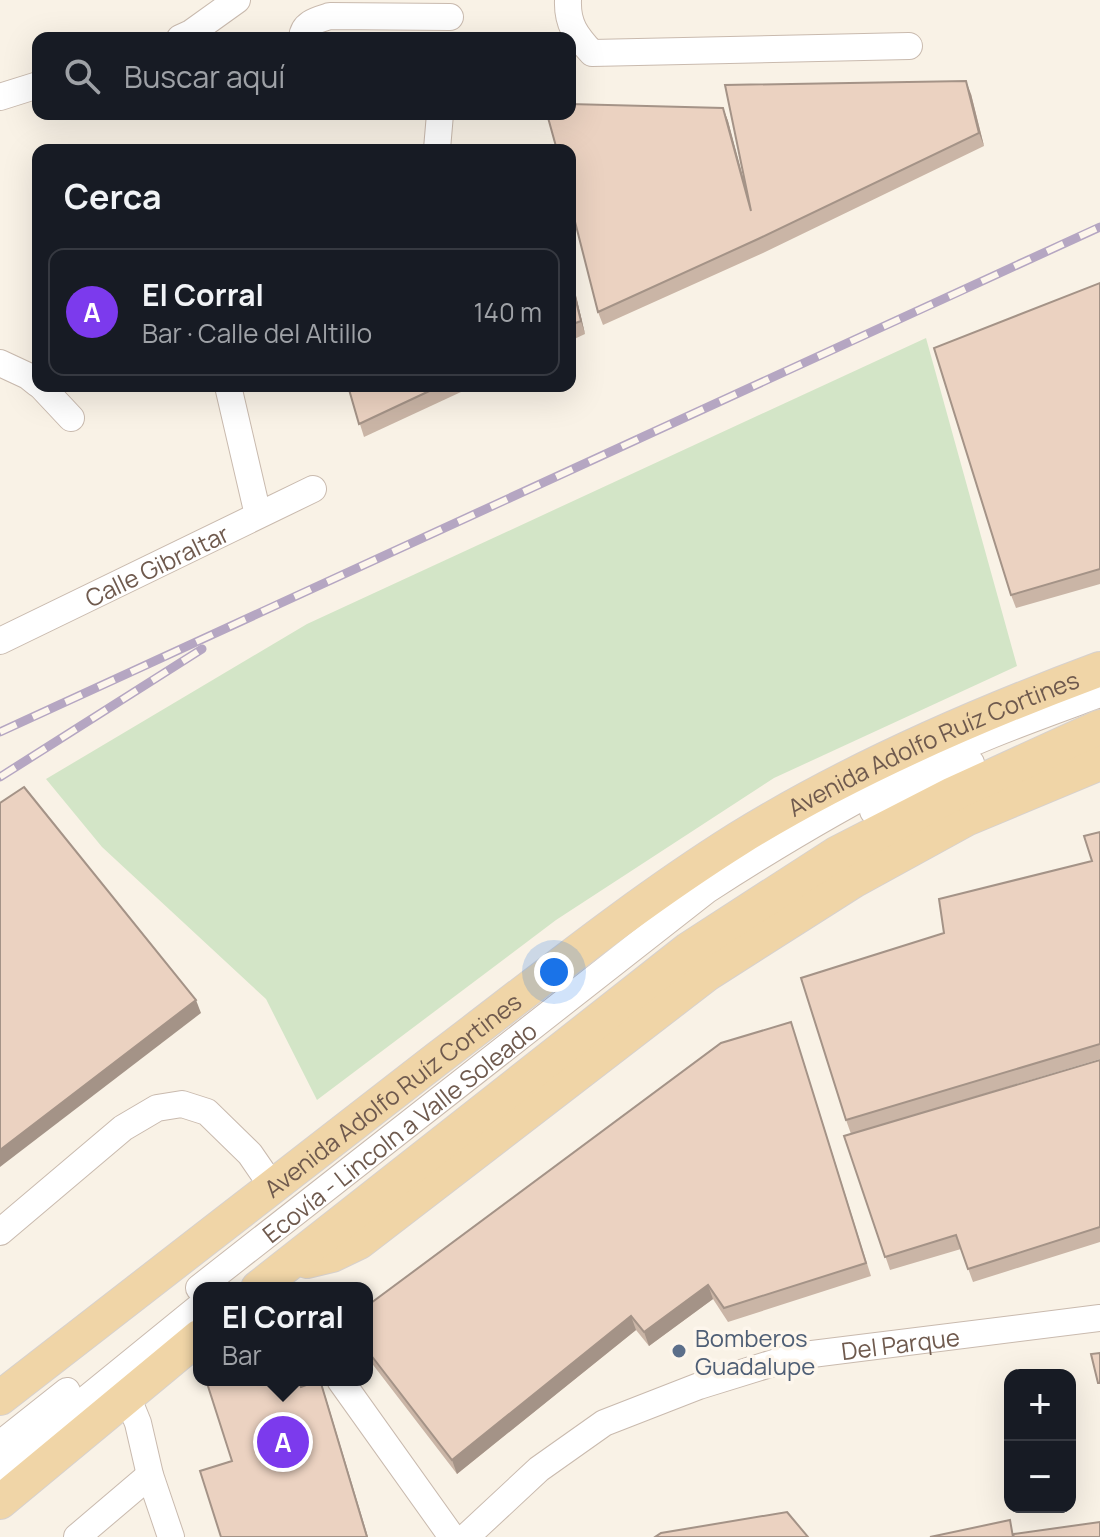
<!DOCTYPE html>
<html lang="es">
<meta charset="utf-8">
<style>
body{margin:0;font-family:Manrope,sans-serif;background:#242831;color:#f1f3f6}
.controls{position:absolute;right:24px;bottom:24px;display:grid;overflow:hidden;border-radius:16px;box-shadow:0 8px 32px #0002}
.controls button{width:72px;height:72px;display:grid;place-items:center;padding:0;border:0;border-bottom:2px solid #363941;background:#171b24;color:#f1f3f6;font:40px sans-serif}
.you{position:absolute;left:554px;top:972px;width:28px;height:28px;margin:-20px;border:6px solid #fff;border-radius:50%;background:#1a73e8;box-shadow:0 0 0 12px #1a73e833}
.badge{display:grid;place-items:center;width:52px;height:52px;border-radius:50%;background:#7c3aed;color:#fff;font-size:26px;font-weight:700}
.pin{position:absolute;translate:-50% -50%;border:4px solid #fff;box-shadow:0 2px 8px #0006}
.popup{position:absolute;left:193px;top:1282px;width:180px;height:104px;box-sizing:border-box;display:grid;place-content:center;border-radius:16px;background:#171b24;filter:drop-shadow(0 2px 6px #0005);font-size:26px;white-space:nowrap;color:#9ea1a6}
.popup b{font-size:30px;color:#f1f3f6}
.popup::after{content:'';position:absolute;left:50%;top:100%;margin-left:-16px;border:16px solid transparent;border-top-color:#171b24}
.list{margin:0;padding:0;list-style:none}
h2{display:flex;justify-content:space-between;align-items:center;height:104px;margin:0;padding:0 32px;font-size:34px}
h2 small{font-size:26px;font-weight:400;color:#9ea1a6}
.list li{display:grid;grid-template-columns:52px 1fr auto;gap:24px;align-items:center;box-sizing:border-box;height:128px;margin:0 16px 16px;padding:0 16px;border:2px solid #363941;border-radius:16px}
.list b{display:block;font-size:30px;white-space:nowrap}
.list p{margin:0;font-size:26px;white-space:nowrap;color:#9ea1a6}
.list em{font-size:26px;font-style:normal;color:#9ea1a6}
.icon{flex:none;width:44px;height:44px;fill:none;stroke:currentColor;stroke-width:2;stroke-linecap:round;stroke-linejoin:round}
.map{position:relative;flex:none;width:1100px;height:1537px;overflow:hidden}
.search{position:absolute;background:#171b24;box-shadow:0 8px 32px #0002;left:32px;top:32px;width:544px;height:88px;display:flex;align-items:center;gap:20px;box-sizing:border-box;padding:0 28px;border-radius:16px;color:#9ea1a6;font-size:30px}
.panel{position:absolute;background:#171b24;box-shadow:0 8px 32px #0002;left:32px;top:144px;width:544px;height:248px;border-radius:16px}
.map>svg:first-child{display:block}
</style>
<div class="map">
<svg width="1100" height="1537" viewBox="0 0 1100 1537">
<rect width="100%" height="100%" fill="#f9f2e6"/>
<polygon fill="#d3e5c7" points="926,338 1017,666 774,778 556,920 317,1100 266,999 102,847 46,779 307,624"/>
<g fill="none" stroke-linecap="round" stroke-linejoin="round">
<g stroke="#c9baae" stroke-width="28">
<g id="minor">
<path d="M568,0C567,24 576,36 592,53L909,46"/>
<polyline points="180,38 191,33 237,0"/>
<path d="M302,38C303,23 317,20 330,16L450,17"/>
<polyline points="0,97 38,85"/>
<polyline points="437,149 440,114"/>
<polyline points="0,363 28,376 38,384"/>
<polyline points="41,386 71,418"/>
<polyline points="228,386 258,515"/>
<path id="s1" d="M0,641L313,489"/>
<polyline points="873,811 971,763"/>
<polyline points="0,1232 123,1128 157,1108 182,1104 207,1112 250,1154 272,1186"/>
<path id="s2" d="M199,1288L707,890C772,848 839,808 908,773C969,741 1035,718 1100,694"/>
<polyline points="340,1380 452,1537"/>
<polyline points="127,1396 138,1423 150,1475 171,1537"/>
<polyline points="0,1444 67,1391"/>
<polyline points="0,1469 199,1307"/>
<polyline points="77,1537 150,1475"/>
<path id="s3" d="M466,1537L539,1469L604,1423L699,1386L796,1356L1100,1318"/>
</g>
</g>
<g stroke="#d7d1cd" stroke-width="36">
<g id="major">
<polyline points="307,1261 332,1255 359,1242 707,974 853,881 966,819 1100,763"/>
<polyline points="258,1288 689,949 836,854 953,794 1100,727"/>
<path id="s4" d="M0,1398C146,1285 291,1172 437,1059C536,984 633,905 738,839C851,769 976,715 1100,669"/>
<polyline points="0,1502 199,1337"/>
</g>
</g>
<use href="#minor" stroke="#fff" stroke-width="26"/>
<use href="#major" stroke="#f0d5a7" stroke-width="34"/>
<g stroke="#b5a6c2" stroke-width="9">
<g id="rail">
<polyline points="0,732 1100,227"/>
<polyline points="0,777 202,649"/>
</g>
</g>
<use href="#rail" stroke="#fdf6ec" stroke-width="6" stroke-dasharray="18" stroke-linecap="butt"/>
</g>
<g fill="#cab5a6">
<polygon points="971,94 984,146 763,253 603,325 598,312 723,108 728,121 746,191"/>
<polygon points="570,270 585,334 570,341"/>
<polygon points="1100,283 1100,584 1016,608 1011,595"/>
<polygon points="348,386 474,386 364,437"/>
<polygon points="1100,832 1100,1059 851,1134 846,1120 944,933 1092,861"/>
<polygon points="791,1022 871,1276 728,1322 713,1299 649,1346 636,1330 457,1474 367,1357 367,1306"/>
<polygon points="1100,1060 1100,1242 973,1282 961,1249 890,1270 844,1136"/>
</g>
<g fill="#a49387">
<polygon points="966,81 971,94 984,146 979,133"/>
<polygon points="723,108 728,121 756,225 751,211"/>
<polygon points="570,270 585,334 581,321 570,277"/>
<polygon points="196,1000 201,1013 0,1167 0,1150"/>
<polygon points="708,1285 713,1299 649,1346 644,1332"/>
<polygon points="631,1316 636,1330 457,1474 452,1460"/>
<polygon points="320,1380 326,1398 368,1537 367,1537"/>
</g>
<g fill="#ebd2c1" stroke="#a49387" stroke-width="2">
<polygon points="966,81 979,133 758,239 598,312 570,202 570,150 557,150 547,114 570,114 570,104 723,108 751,211 725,85"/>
<polygon points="570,277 581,321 570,325"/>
<polygon points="1100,283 1100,569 1011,595 934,348"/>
<polygon points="348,386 440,386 359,424"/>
<polygon points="24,787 196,1000 0,1150 0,803"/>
<polygon points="1100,832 1100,1044 846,1120 801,978 944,933 939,899 1092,861 1084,836"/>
<polygon points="791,1022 866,1263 724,1308 708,1285 644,1332 631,1316 452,1460 367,1350 367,1306 721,1043"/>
<polygon points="1100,1060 1100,1227 968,1269 956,1235 885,1257 844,1136"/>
<polygon points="1100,1353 1100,1383 1098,1383 1091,1354"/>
<polygon points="206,1380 299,1380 301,1387 320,1380 367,1537 221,1537 200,1471 232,1461"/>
<polygon points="787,1512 808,1537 655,1537 661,1533"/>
<polygon points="1010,1520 1013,1537 930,1537"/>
<polygon points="1100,1522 1100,1537 1013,1537 1014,1534"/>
</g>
<circle fill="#5c6f8a" stroke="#fdf6ec" stroke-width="3" cx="679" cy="1351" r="8"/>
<g text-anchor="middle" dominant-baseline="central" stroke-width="7" stroke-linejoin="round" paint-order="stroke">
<g font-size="24" fill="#6f5a4e" stroke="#fdf6ec">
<text stroke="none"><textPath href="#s1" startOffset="174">Calle Gibraltar</textPath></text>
<text stroke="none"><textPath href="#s4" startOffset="1144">Avenida Adolfo Ruíz Cortines</textPath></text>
<text stroke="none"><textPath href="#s4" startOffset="496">Avenida Adolfo Ruíz Cortines</textPath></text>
<text stroke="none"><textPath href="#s2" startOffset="254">Ecovía - Lincoln a Valle Soleado</textPath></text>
<text stroke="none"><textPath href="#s3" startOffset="488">Del Parque</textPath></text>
</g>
<g font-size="24" fill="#4e5e75" stroke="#fdf6ec" text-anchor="start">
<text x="695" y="1337">Bomberos<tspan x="695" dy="28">Guadalupe</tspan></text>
</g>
</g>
</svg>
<div class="controls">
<button>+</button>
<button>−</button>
</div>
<div class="you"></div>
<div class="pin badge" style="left:283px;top:1442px">A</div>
<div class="popup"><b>El Corral</b>Bar</div>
<div class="search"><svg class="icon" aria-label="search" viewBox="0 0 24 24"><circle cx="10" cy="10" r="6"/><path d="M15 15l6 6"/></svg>Buscar aquí</div>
<section class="panel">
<h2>Cerca<small></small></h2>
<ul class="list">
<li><span class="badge">A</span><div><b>El Corral</b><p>Bar · Calle del Altillo</p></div><em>140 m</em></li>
</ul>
</section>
</div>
